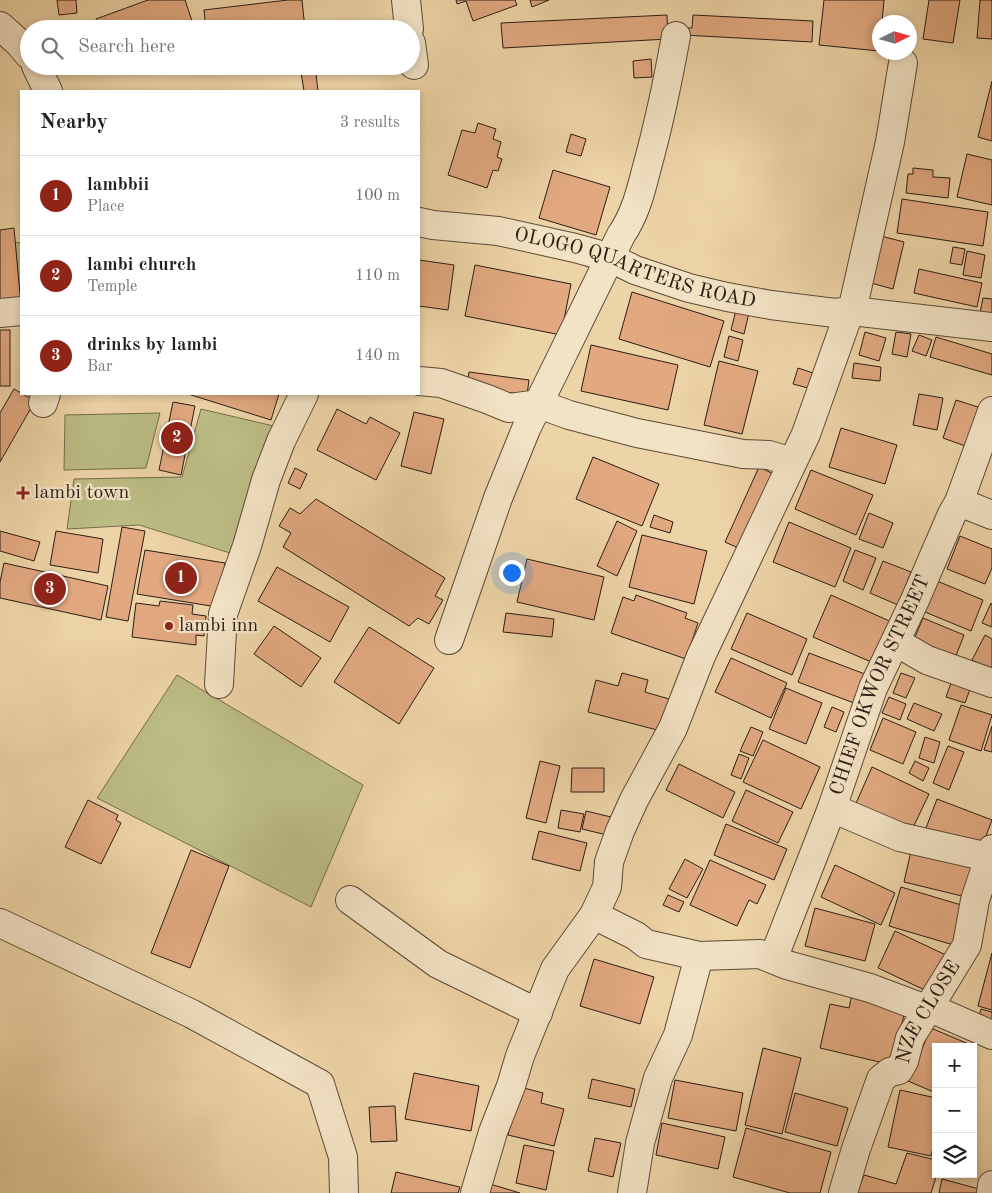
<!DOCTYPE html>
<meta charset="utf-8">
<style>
body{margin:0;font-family:"Old Standard TT",serif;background:#f6f6f6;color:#202124}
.controls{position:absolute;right:15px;bottom:15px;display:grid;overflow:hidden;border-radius:0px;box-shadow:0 2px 8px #0003}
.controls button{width:45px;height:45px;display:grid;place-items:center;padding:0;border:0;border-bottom:1px solid #e0e0e0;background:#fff;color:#202124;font:25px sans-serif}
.compass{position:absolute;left:872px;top:15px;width:45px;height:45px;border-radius:50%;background:#fff;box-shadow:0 2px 8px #0003;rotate:85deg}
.you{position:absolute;left:511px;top:572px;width:18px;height:18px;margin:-12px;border:4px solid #fff;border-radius:50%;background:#1a73e8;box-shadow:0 0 0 8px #1a73e833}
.badge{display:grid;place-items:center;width:32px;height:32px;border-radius:50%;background:#8f2418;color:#fff;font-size:16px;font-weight:700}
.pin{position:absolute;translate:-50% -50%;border:2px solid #fff;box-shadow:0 1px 5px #0006}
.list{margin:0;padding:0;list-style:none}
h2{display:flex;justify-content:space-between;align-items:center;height:65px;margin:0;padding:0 20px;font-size:21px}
h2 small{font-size:16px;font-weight:400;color:#757577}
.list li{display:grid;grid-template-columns:32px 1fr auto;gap:15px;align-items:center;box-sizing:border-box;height:80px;padding:0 20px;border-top:1px solid #e0e0e0}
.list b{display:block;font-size:19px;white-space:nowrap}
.list p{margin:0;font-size:16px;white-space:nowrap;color:#757577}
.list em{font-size:16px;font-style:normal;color:#757577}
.icon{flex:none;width:28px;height:28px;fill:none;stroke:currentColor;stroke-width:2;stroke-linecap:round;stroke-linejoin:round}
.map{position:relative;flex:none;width:992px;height:1193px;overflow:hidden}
.search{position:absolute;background:#fff;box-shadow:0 2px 8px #0003;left:20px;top:20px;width:400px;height:55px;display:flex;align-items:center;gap:12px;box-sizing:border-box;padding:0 18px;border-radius:28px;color:#757577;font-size:19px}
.panel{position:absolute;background:#fff;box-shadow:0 2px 8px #0003;left:20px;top:90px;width:400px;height:305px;border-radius:0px}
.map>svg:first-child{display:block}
</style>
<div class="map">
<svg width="992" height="1193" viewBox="0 0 992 1193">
<rect width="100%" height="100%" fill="#edd4a6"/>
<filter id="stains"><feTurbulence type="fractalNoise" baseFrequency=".004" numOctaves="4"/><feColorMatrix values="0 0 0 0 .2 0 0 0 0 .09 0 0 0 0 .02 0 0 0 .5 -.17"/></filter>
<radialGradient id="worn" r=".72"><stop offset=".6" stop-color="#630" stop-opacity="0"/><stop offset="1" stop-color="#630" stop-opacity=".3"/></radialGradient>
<g fill="#bcbc84" stroke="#746c4c">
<polygon points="14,242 21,243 21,306"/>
<polygon points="201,409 278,427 230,553 139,525 67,529 74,479 182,477"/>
<polygon points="160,413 146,468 64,470 65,415"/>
<polygon points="177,675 363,785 311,907 97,798"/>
</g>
<g fill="#e2a981" stroke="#2b1c14">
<polygon points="57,0 76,0 77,13 59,15"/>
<polygon points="148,0 185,0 193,24 179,29 100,29 96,19"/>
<polygon points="288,0 302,0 305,29 206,29 204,10"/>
<polygon points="456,0 515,0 517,5 473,21 466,1 457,4"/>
<polygon points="530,0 549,0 532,7"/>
<polygon points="824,0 884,0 882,22 880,22 879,51 819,45"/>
<polygon points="929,0 960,0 953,43 923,39"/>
<polygon points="980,0 992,0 992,39 977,38"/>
<polygon points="667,15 668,39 503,48 501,23"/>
<polygon points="693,15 813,21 812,42 683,35 683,28 692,28"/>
<polygon points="651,59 652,77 634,78 633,61"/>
<polygon points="300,66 315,66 318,91 304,91"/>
<polygon points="992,81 992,141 978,137"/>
<polygon points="478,123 496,129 493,139 501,142 497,157 502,159 498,171 493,170 487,188 448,175 462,130 475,133"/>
<polygon points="571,134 586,139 581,156 566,152"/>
<polygon points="967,154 992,160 992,205 957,197"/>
<polygon points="913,168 933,170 933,177 950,178 948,198 906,193 908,174 913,174"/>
<polygon points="553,170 610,187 596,235 539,218"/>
<polygon points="902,199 988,212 983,246 897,233"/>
<polygon points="14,228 21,305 0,307 0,230"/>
<polygon points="881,236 904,242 893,289 871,283"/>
<polygon points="953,247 965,249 962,265 950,263"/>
<polygon points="967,251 985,255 981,278 963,275"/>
<polygon points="419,260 454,265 448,310 419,306"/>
<polygon points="475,265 571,284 561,335 465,316"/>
<polygon points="919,269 982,283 977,307 914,293"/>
<polygon points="632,292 724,321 710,367 619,339"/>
<polygon points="983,298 992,299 992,315 980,313"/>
<polygon points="736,310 749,313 744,334 731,330"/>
<rect x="0" y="330" width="10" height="56"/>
<polygon points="865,332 886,338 879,361 859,355"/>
<polygon points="896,332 911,334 907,357 892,354"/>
<polygon points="919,335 932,340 926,356 912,351"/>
<polygon points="729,336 743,340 738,361 724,357"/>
<polygon points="936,337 992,354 992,375 930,357"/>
<polygon points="591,345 678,365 668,410 581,391"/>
<polygon points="719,361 758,371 742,434 704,425"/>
<polygon points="854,363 881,367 880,381 852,378"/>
<polygon points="798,368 813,373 808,388 793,384"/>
<polygon points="469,372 529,380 527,395 467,387"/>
<polygon points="14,389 35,401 0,462 0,413"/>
<polygon points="188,394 279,394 271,420"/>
<polygon points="919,394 943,398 937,430 913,425"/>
<polygon points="956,400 981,408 968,447 943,438"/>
<polygon points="173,402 195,406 181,475 159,470"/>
<polygon points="337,409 366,424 370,417 400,433 376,480 317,450"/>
<polygon points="414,412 444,419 431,474 401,466"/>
<polygon points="841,428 897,445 885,484 829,467"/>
<polygon points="593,457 659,484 642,526 576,499"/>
<polygon points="759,467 780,477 747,552 725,542"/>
<polygon points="295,468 307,474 300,489 288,483"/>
<polygon points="811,470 873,495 856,535 795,509"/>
<polygon points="316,499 445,578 435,596 443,600 429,624 418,618 409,626 283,547 291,533 279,526 290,508 300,514"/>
<polygon points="869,513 893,523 883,548 859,539"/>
<polygon points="654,515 673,522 670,533 650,527"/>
<polygon points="617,521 637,531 617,576 597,566"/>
<polygon points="789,522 851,548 835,587 773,562"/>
<polygon points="122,527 145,531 128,621 106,617"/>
<polygon points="0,531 40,542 34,561 0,551"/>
<polygon points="56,531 103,539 98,573 50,565"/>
<polygon points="642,535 707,551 694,604 629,587"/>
<polygon points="960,536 992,549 992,568 985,584 947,569"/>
<polygon points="145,550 225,563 217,607 137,594"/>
<polygon points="855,550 876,558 863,590 843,581"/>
<polygon points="527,559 604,577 594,620 517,602"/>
<polygon points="883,561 911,572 898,605 870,593"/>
<polygon points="4,563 108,586 101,620 0,598 0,582"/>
<polygon points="277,567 349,607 330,642 258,601"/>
<polygon points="937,581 983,600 971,631 925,612"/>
<polygon points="636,595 687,613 685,618 698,623 686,659 611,633 623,597 634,601"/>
<polygon points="831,595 894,623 876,664 813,637"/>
<polygon points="160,601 193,605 192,614 206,616 204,636 196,635 196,645 132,637 136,603 159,606"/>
<polygon points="991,603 992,604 992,627 982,623"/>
<polygon points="506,613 554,619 552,637 503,632"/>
<polygon points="747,613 807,639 792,675 731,649"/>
<polygon points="923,618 964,635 954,661 912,644"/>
<polygon points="274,626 321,658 301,687 254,654"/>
<polygon points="369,627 434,668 399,724 334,682"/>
<polygon points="985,635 992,639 992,670 972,660"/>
<polygon points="809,653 865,674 854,703 798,682"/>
<polygon points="731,658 787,683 771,718 715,692"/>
<polygon points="622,673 648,680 645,692 669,699 661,731 588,712 596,680 618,686"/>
<polygon points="901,673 915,678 906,698 893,693"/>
<polygon points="951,683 970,689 965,703 946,697"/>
<polygon points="786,688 822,703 806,744 769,729"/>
<polygon points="889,697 906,704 900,720 882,713"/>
<polygon points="914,703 942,714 934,731 907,719"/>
<polygon points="961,705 992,715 981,751 949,740"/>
<polygon points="832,707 844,712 836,732 824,727"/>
<polygon points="883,718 916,732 903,764 870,750"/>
<polygon points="992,726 992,752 984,750"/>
<polygon points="751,727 763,732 753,756 740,751"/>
<polygon points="925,737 940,742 934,763 919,758"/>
<polygon points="763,740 820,767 801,809 743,782"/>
<polygon points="948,746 964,752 949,790 933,783"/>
<polygon points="739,754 749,758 741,779 731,775"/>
<polygon points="540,761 560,766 546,823 526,818"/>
<polygon points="915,761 929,768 923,781 909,773"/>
<polygon points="679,764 735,792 723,818 666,790"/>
<polygon points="872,767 929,794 909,836 853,810"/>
<polygon points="572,768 604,768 604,792 571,792"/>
<polygon points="746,790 793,812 778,843 732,821"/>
<polygon points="937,799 992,820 981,849 926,828"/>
<polygon points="88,800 118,815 116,820 121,823 101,864 65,847"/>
<polygon points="561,810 584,814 580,832 558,828"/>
<polygon points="586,811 611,817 607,835 582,829"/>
<polygon points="726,824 787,849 774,880 714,855"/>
<polygon points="539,831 587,843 580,871 532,859"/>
<polygon points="191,850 229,866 190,968 151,953"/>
<polygon points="911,851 973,866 966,897 904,882"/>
<polygon points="685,859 703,869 687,898 669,889"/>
<polygon points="710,860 766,885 757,904 749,900 737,926 690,905"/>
<polygon points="835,865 895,893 881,925 821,897"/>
<polygon points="901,887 968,907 957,946 889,926"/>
<polygon points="668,895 684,902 679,912 663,905"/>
<polygon points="815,908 875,924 865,961 805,946"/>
<polygon points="895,931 948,956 931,993 878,968"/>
<polygon points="992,953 992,1010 978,1006"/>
<polygon points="594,959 654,977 640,1024 580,1006"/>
<polygon points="852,994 906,1007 892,1065 820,1048 830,1004 849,1008"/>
<polygon points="981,1009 992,1012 992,1027 977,1023"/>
<polygon points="931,1028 971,1045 970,1047 936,1047 936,1093 908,1081"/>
<polygon points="763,1048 801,1058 782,1134 745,1125"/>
<polygon points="414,1073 479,1086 471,1131 405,1119"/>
<polygon points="592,1079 635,1089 631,1107 588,1098"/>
<polygon points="675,1080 743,1093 736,1131 668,1118"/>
<polygon points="520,1087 543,1093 541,1103 564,1109 554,1146 508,1135"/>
<polygon points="900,1090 936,1098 936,1135 931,1156 888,1147"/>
<polygon points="795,1093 848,1108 837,1146 785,1132"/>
<polygon points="395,1106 397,1141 371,1142 369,1107"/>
<polygon points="662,1123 725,1137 718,1169 656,1155"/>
<polygon points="746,1128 831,1152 820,1193 790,1193 733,1177"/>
<polygon points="595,1138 621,1143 613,1177 588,1171"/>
<polygon points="524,1145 554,1151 546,1190 516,1183"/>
<polygon points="907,1153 936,1160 937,1174 931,1193 857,1193 864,1175 896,1184"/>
<polygon points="396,1172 460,1187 458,1193 391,1193"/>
<polygon points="942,1179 983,1190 983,1193 939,1193"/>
<polygon points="490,1184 520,1193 488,1193"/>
</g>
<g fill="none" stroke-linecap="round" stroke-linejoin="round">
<g stroke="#5c4a38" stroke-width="30">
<g id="minor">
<polyline points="406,0 409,29"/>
<polyline points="0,26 19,43 29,55"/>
<polyline points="411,43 414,65"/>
<polyline points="36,66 48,91"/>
<path id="s1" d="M419,222L433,225L498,231L575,248L611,258L635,270L689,288L727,297L771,305L835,313L852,311L992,327"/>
<polyline points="0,313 21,311"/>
<polyline points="419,381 441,383 487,399 509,408 539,404 569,415 637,433 743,454 769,455 792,462"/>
<polyline points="43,403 46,394"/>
<polyline points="959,502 992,515"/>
<path d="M449,640L498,498L526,429L621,235C635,215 641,191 647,167C659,124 668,80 676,36"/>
<polyline points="896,642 927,660 992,683"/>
<polyline points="219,684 223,614 247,546 266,480 281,441 304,394"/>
<polyline points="832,808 900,837 988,857"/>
<polyline points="350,900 438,964 538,1013"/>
<polyline points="594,915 636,936 646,944 699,956 760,954 787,965 870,988 918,1006 928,1007 992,1035"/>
<polyline points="0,923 192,1014 320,1084 343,1157 344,1193"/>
<path id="s2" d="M773,959L832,808L873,688L915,600L952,514L959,502L992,411"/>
<polyline points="475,1193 493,1132 511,1086 520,1056 555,969 594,915 607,887 609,862 620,831 634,800 673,728 701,656 806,434 849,313 852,311 890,142 903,63"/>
<polyline points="632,1193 640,1143 658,1078 678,1035 699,956"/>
<path id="s3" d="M843,1193L856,1149L881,1079L890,1072L899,1070L904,1061L910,1038L967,945L975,900L992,849"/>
<polyline points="991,1193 992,1185"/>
</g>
</g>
<use href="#minor" stroke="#f3e3c5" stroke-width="28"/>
</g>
<g fill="#8f2418" stroke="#f3e3c5" stroke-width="2">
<path d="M20.5 485.5h5v5h5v5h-5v5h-5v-5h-5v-5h5z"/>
<circle cx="169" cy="626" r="5"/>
</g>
<g text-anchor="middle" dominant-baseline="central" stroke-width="4.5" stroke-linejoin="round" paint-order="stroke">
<g font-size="20" fill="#2b1c14" stroke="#f3e3c5">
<text stroke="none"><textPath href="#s1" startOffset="222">OLOGO QUARTERS ROAD</textPath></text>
<text stroke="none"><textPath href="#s2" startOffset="294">CHIEF OKWOR STREET</textPath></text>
<text stroke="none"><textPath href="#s3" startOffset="206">NZE CLOSE</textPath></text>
</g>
<g font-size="20" fill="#2b1c14" stroke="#f3e3c5" text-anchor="start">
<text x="34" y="493">lambi town</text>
<text x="179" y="626">lambi inn</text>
</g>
</g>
<rect width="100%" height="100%" filter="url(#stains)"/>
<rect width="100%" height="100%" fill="url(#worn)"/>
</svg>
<div class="controls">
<button>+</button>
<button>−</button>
<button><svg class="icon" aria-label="layers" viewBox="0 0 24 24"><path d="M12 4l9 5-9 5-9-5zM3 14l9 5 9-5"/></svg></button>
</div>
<svg class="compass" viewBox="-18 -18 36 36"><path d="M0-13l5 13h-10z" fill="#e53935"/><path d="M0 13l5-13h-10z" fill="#757577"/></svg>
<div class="you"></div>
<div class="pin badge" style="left:181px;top:578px">1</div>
<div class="pin badge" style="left:177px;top:438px">2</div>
<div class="pin badge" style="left:50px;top:589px">3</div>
<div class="search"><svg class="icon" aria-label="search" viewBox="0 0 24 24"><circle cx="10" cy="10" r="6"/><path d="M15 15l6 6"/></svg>Search here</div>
<section class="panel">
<h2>Nearby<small>3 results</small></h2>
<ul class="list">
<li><span class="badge">1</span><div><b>lambbii</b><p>Place</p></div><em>100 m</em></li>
<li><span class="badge">2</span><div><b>lambi church</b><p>Temple</p></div><em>110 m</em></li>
<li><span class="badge">3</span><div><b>drinks by lambi</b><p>Bar</p></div><em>140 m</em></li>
</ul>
</section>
</div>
